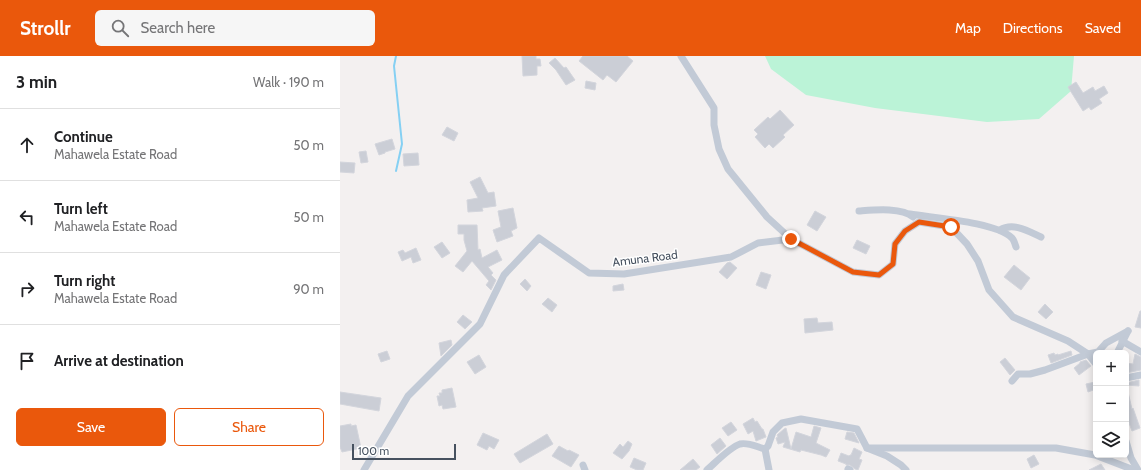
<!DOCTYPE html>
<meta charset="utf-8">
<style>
body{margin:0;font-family:Cabin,sans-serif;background:#f6f6f6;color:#202124}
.controls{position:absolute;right:12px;bottom:12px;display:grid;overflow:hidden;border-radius:6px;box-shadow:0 2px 10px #0003}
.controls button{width:36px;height:36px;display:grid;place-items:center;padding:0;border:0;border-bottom:1px solid #e0e0e0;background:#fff;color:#202124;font:20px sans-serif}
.scale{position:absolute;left:12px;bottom:10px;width:104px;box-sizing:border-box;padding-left:4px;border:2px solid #46515f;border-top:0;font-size:11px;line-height:14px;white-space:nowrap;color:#46515f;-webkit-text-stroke:3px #fff;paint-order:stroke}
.stop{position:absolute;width:12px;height:12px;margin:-9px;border:3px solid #ea580c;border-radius:50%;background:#fff}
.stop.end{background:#ea580c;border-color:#fff;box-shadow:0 1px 4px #0008}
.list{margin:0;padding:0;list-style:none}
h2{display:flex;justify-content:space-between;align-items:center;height:52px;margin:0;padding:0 16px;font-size:17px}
h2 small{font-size:13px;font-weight:400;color:#757577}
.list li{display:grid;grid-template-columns:26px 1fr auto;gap:12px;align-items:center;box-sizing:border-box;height:72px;padding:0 16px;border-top:1px solid #e0e0e0}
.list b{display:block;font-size:15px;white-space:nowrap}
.list p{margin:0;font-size:13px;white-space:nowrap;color:#757577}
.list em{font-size:13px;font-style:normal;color:#757577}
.actions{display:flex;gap:8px;padding:12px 16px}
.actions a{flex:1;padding:9px 0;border:1px solid #ea580c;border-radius:6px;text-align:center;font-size:14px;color:#ea580c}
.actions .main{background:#ea580c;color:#fff}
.icon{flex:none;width:22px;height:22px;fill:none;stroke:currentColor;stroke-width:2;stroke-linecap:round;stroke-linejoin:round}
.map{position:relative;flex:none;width:801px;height:414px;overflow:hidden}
header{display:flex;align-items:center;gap:24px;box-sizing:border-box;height:56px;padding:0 20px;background:#ea580c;color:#fff}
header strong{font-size:19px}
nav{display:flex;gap:22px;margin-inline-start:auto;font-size:14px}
.search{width:280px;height:36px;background:#f6f6f6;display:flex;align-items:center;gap:10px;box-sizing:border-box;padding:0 14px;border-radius:6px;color:#757577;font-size:15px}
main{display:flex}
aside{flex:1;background:#fff}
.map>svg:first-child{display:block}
</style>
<header>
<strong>Strollr</strong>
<div class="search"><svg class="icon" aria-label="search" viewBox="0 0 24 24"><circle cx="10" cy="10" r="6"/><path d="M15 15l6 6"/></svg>Search here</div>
<nav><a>Map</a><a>Directions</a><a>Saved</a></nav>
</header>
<main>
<aside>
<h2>3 min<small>Walk · 190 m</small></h2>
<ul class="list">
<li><svg class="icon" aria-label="ahead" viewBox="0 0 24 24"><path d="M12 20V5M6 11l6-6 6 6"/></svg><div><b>Continue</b><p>Mahawela Estate Road</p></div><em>50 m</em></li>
<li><svg class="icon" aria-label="left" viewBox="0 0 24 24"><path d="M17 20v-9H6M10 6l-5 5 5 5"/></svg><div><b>Turn left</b><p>Mahawela Estate Road</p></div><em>50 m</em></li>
<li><svg class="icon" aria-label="right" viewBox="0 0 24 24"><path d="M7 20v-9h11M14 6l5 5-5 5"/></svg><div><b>Turn right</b><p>Mahawela Estate Road</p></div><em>90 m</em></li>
<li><svg class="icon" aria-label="arrive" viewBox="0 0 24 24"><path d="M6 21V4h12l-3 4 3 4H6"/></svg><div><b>Arrive at destination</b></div></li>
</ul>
<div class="actions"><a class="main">Save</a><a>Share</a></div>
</aside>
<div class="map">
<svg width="801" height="414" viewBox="0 0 801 414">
<rect width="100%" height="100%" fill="#f3f0f0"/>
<polygon fill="#bbf3d7" points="425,0 734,0 731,35 699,63 647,66 535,52 466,39 431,13"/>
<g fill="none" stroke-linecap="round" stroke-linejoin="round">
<polyline stroke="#85d0f3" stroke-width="2" points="56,115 62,88 54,10 56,0"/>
</g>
<g fill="#cbced6" stroke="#d3d5dc">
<polygon points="182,0 196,0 196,3 200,3 201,10 197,10 197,19 183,20"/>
<polygon points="243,0 287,0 293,5 276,26 267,19 263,24 239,5"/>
<polygon points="215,2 224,12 226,11 235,24 226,29 216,14 209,7"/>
<polygon points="246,25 256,27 255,34 245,32"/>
<polygon points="736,26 743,37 753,31 755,35 764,30 768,37 759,43 762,47 751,54 749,51 743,55 728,31"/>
<polygon points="440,54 454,69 443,79 445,81 433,92 429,88 425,92 415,81 418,78 414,74 428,61 430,63"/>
<polygon points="107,71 118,77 114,85 102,79"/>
<polygon points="52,83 55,93 45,96 45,97 39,99 35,88"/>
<polygon points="26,95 28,106 21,107 19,96"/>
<polygon points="78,97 79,109 64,110 63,98"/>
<polygon points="0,106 15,107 14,117 0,116"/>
<polygon points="140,121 148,137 154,136 156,150 142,152 143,155 128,156 127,144 138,142 130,126"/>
<polygon points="173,152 177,172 171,175 173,180 157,186 153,174 161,171 158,155"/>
<polygon points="475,155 486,161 477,175 467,169"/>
<polygon points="118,169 137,169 138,194 140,193 142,202 157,194 162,204 148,211 153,217 151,219 156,224 151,234 146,229 149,225 132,205 123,216 115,210 127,195 124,184 124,178 118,178"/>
<polygon points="517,184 530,190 526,198 513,192"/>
<polygon points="102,186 110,197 102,202 94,191"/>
<polygon points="76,192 81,204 73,207 71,201 62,205 58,196 63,194 65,197"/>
<polygon points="390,206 397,212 387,223 379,216 387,207"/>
<polygon points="674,209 690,222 681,234 664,221"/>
<polygon points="421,216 431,219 426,233 416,229"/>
<polygon points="185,223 191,230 187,235 180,228"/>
<polygon points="283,228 284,234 273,235 273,230"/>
<polygon points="208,242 217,249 212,256 202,248"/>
<polygon points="705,248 713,256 706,263 698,256"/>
<polygon points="800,255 801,255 801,272 795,271"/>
<polygon points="123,259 132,266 125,273 117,266"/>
<polygon points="477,262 478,267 492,266 493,274 465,277 464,263"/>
<polygon points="111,284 112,289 101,300 99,287"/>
<polygon points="47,295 50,303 41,306 38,298"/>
<polygon points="731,295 732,299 711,307 708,299 714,297 715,299 718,298 718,299"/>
<polygon points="795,298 801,301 801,314 786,317 786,307 793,308"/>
<polygon points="139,299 146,311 135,318 127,306"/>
<polygon points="665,302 675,314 670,319 660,306"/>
<polygon points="746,304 751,310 739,319 734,312 740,307 740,306"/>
<polygon points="799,324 799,330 786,329 786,327"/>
<polygon points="755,326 756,333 748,336 746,328"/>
<polygon points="112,332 116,351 103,353 102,349 99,350 97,340 100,340 99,337 102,337 102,334"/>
<polygon points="0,336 41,342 39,355 0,348"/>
<polygon points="786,336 788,336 792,353 793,352 800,372 792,375 786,359"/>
<polygon points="413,362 415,366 417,365 422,373 423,373 426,381 416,385 413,375 408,378 403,368"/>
<polygon points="391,366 397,374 388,380 382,372"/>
<polygon points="11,368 11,370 16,369 21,392 2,396 0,391 0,370"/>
<polygon points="474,370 481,372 476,387 490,394 486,401 481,399 461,394 460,396 443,391 445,386 438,388 436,382 438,381 437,379 444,373 446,372 451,393 456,376 471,381"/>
<polygon points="507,376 514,377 519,387 505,383"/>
<polygon points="143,377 159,384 154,393 149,390 147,394 137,389"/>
<polygon points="207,378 213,388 180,407 174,398"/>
<polygon points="380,382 386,390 377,398 371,389"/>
<polygon points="288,385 292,388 289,395 282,403 273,397 280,388 283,391"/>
<polygon points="219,390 228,395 229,394 239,399 231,411 212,400"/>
<polygon points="514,392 522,396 519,403 522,404 518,414 515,413 510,409 506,409 506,408 498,405 501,397 509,400 510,399 511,399"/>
<polygon points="694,399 699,408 691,412 687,403"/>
<polygon points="294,402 306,407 303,414 297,414 290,411"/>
<polygon points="353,403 360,411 356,414 340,414"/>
<polygon points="761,408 765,414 749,414"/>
</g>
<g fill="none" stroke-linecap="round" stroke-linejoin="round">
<g stroke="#c2cad6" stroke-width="7">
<polyline points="341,0 374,52 374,69 379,93 388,113 427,161 451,183 513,216 539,219 553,208 555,188 565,175 579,166 611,171 627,188 638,205 649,234 673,261 728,285 748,298 756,308"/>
<path d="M519,155C533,154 562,151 573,161"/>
<path d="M570,158C594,162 656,166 672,182C674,184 675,188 676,191"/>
<path d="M660,174C673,166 688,175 701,181"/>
<polyline points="782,285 801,296"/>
<polyline points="777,297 788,275"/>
<polyline points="786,322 801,319"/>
<polyline points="672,325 678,318 690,318 705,314 748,298 758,296 766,287 788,275"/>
<polyline points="786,385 791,402 798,414"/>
<polyline points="527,392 716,392 755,399 794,414"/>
<polyline points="425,393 429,414"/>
<polyline points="243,409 245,414"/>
<polyline points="508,413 510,414"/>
<polyline points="24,414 68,340 140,268 164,219 199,182 249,217 284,218 391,201 418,187 451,183"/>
<path d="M367,414C375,407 390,391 400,388C408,386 417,391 425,393L428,390L433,376L442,367L461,363L517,373L527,392L547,400L561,409L566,414"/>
</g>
</g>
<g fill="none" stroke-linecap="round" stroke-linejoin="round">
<polyline stroke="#ea580c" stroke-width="5" points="451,183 513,216 539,219 553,208 555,188 565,175 579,166 611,171"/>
</g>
<g text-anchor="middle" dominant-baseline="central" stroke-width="3" stroke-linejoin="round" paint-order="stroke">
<g font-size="12" fill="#46515f" stroke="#fff">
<text transform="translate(305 202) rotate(-7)">Amuna Road</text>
</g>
</g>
</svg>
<div class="controls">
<button>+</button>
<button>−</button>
<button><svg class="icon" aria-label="layers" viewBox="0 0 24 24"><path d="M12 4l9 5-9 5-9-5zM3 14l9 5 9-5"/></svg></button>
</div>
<div class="scale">100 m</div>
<div class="stop" style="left:611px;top:171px"></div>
<div class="stop end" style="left:451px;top:183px"></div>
</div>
</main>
